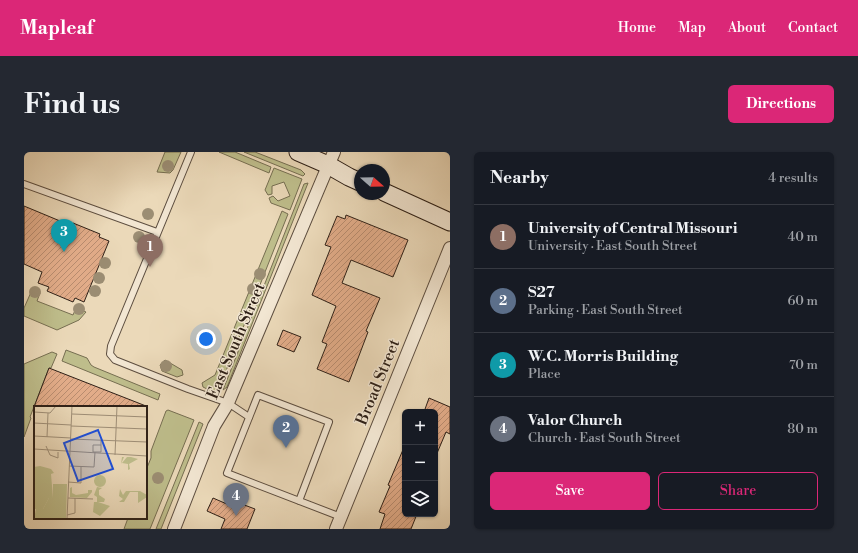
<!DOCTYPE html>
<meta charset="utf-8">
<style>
body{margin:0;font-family:"Libre Bodoni",serif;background:#242831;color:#f1f3f6}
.controls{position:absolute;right:12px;bottom:12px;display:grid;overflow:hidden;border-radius:6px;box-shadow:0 1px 3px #0004}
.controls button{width:36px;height:36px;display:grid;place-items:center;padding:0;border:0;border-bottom:1px solid #363941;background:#171b24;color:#f1f3f6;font:20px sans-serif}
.compass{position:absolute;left:330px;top:12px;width:36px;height:36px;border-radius:50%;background:#171b24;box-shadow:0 1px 3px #0004;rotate:110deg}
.you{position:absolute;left:182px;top:187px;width:14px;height:14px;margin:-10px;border:3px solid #fff;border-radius:50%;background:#1a73e8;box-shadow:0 0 0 6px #1a73e833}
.badge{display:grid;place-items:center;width:26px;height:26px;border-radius:50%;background:#db2777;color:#fff;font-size:13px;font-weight:700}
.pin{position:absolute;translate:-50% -33px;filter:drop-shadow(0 1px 2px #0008)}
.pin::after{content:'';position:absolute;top:21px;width:14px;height:12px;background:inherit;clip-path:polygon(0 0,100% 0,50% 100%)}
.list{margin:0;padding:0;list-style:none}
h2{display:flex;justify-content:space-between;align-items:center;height:52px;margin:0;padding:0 16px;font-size:17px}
h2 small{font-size:13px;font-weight:400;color:#9ea1a6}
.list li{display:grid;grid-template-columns:26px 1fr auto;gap:12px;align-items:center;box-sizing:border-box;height:64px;padding:0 16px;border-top:1px solid #363941}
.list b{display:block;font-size:15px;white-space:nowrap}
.list p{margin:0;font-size:13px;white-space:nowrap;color:#9ea1a6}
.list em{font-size:13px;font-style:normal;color:#9ea1a6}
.actions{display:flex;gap:8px;padding:12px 16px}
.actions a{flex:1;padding:9px 0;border:1px solid #db2777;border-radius:6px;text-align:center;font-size:14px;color:#db2777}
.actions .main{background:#db2777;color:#fff}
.icon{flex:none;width:22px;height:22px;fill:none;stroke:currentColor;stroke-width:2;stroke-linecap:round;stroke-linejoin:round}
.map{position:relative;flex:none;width:426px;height:377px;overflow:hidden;border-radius:6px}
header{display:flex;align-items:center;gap:24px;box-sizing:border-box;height:56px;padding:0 20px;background:#db2777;color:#fff}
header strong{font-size:19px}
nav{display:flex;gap:22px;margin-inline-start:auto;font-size:14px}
.intro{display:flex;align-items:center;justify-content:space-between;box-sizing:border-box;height:96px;padding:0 24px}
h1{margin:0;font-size:28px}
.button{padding:10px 18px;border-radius:6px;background:#db2777;color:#fff;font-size:14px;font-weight:700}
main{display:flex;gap:24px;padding:0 24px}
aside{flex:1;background:#171b24;border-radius:6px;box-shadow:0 1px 3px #0004}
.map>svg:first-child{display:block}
</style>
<header>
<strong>Mapleaf</strong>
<nav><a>Home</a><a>Map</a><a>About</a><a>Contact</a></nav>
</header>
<div class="intro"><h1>Find us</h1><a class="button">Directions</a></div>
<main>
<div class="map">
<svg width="426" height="377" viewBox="0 0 426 377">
<defs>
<pattern id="building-hatch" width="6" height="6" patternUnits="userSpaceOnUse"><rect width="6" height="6" fill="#e2ac89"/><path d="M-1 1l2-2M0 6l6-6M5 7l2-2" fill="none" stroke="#b88c6f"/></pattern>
</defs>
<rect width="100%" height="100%" fill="#ebd9b9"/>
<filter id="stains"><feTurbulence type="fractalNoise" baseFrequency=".005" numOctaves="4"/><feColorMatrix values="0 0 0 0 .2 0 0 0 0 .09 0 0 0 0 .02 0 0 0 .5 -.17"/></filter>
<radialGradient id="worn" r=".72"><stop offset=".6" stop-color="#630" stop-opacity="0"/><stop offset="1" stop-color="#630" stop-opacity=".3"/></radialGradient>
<g fill="#bebd8b" stroke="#766e51">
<polygon points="141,0 157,0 149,18 146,21 133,20"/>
<polygon points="195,0 211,0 247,15 245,21"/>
<polygon points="220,0 231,0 277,18 281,22 279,24"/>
<polygon points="250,16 278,27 266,58 247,51 245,46 249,44 254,49 266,44 260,30 248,34 248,42 244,43 241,38"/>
<polygon points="284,31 203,235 199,238 280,32"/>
<polygon points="258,59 264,62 194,239 189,240 179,235 178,231 191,223"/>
<polygon points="8,138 16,141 13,149 49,163 52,156 62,160 55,168 33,178 0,164 0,156"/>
<polygon points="42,198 63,206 67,213 70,215 136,242 134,248 38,209"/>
<polygon points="28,200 33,202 27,216 25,216 6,265 7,266 0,285 0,212"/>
<polygon points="141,208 158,218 159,223 153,225 138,219 136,213"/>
<polygon points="144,258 170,268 126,377 100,377 104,366 122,366 122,318 127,306 127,299 142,259"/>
<polygon points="175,270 179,272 137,377 132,377"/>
</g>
<g fill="url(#building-hatch)" stroke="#2e2017">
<polygon points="0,54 48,74 49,71 76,82 75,85 85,89 60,150 51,146 49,150 23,139 25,135 14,131 18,120 0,112"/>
<polygon points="322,63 384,88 369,125 327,108 318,131 356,146 342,179 344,180 325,230 293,217 303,192 298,190 312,154 288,143 307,95 301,93 313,64 321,67"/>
<polygon points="259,178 277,185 270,200 253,193"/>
<polygon points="25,216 122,254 122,255 10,255"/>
<polygon points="405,246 426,255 426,282 422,280 411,306 411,260 400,260"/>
<polygon points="381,293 381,362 393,362 387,377 356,377 361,362 355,360 366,334 364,333"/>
<polygon points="189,346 212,356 215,351 231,357 223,377 197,377 201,367 183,359"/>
</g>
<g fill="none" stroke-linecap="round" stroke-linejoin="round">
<g stroke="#5d4e40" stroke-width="8">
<g id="service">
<polyline points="167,0 87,194 86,202 91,208 164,237 204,251 225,265"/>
<polyline points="0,32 133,80"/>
<polyline points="275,349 305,270 234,243 203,321 317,365"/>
</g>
</g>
<g stroke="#5d4e40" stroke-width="14">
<g id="minor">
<polyline points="150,377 190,274 204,251 310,0"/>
<polyline points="312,377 426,96"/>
</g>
</g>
<g stroke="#2e2017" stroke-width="19">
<g id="secondary">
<polyline points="274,0 304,13 325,25 336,30"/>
<polyline points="360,40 426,70"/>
</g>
</g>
<use href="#service" stroke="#f2e6d2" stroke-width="6"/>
<use href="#minor" stroke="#f2e6d2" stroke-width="12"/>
<use href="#secondary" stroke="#f2e6d2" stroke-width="17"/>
</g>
<g fill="#9b8d73">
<circle cx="144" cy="14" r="6"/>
<circle cx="124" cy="62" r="6"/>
<circle cx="115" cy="85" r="6"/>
<circle cx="81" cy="111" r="6"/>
<circle cx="236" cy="122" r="6"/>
<circle cx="75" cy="126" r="6"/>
<circle cx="229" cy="137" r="6"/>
<circle cx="71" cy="139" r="6"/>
<circle cx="11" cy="140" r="6"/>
<circle cx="55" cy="157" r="6"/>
<circle cx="142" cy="214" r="6"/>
<circle cx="134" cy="326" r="6"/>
</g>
<g text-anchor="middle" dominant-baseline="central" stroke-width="3" stroke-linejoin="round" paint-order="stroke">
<g font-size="16" fill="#2e2017" stroke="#f2e6d2">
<text transform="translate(212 189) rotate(-67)">East South Street</text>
<text transform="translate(354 230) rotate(-68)">Broad Street</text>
</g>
</g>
<g transform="translate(10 254)">
<rect width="113" height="113" fill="#ebd9b9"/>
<path d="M88,51H97L104,53L95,58L96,63L94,64V58L88,57L93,51H90L87,58ZM6,60L17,63L20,67L17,68L19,92H15L9,103H0V61ZM60 75a6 6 0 1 1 12 0a6 6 0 1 1-12 0ZM38,81V87L42,89L54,87V84H58V86L53,92L36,91V82ZM63,81L68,82L65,84V89L71,93L70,96H64L76,100L66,110L59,106L60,96H63V91L66,93L60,89ZM86,83L89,89L92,85H106L113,89V91L104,97V86H96L90,96H85L89,93L85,90Z" fill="#bebd8b"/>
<path d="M19,78H33L32,113H0L2,103H9L15,92H19Z" fill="#bebd8b"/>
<path fill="none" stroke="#9f8f78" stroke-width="1" d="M0,6L16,7L22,0M38,8L113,11M0,17L37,19M37,20L113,23M0,30L37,32M13,31L14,7M37,33L113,36M67,39H59V46H67V34M12,40L16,49L24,52V46M0,43L113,50M81,49L83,0M35,60L60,61L61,46M34,76L47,77V61M34,92L59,93M33,109L41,107V92M33,113L38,0"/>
<path fill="#1d4ed8" fill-opacity="0.15" stroke="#1d4ed8" stroke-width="2" d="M64,24L79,63L44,75L30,37Z"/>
<rect width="113" height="113" fill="none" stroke="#2e2017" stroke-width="2"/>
</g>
<rect width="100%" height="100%" filter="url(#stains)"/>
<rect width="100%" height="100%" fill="url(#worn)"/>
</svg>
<div class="controls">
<button>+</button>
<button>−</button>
<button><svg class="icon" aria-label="layers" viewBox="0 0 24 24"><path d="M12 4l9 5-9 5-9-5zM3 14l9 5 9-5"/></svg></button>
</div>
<svg class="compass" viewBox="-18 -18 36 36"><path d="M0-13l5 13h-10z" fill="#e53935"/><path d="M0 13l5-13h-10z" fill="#9ea1a6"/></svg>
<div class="you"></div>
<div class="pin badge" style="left:126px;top:115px;background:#8d6e63">1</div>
<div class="pin badge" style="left:262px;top:296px;background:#5c6f8a">2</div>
<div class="pin badge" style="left:40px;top:100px;background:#0f9aa8">3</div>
<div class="pin badge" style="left:212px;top:364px;background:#6b7280">4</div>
</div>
<aside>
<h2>Nearby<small>4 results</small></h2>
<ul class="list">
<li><span class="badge" style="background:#8d6e63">1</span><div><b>University of Central Missouri</b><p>University · East South Street</p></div><em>40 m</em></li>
<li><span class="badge" style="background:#5c6f8a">2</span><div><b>S27</b><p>Parking · East South Street</p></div><em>60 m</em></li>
<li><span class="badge" style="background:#0f9aa8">3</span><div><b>W.C. Morris Building</b><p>Place</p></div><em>70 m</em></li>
<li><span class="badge" style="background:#6b7280">4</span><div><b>Valor Church</b><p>Church · East South Street</p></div><em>80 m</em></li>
</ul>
<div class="actions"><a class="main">Save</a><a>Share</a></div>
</aside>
</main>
